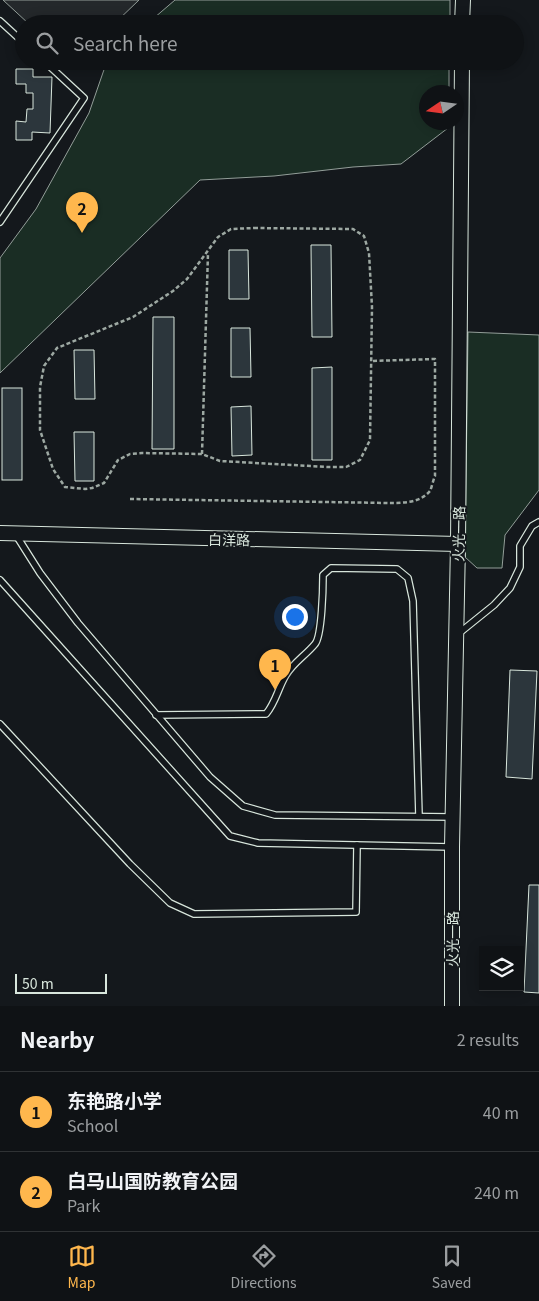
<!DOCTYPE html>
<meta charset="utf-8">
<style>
body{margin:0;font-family:Georgia,"Noto Sans SC",serif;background:#181b1e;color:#f1f3f6}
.controls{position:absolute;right:15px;bottom:15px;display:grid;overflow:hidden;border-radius:0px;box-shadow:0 2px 12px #0003}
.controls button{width:45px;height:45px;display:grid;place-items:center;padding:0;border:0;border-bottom:1px solid #2f3234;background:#0f1215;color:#f1f3f6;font:25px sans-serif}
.compass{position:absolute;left:419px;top:85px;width:45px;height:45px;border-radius:50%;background:#0f1215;box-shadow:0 2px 12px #0003;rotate:257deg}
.scale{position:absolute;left:15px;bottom:12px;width:92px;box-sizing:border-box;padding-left:5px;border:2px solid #d8e6dc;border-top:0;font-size:14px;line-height:18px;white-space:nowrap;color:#d8e6dc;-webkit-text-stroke:4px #14181c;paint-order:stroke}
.you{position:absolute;left:294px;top:616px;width:18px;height:18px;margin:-12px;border:4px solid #fff;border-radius:50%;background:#1a73e8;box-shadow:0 0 0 8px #1a73e833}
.badge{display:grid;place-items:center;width:32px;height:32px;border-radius:50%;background:#ffb74d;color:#111;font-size:16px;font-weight:700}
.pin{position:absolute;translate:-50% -41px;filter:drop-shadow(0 1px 2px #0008)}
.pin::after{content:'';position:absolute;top:26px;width:18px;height:15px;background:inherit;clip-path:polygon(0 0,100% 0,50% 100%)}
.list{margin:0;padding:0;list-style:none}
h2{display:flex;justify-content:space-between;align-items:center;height:65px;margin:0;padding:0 20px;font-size:21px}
h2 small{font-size:16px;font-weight:400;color:#9b9ea0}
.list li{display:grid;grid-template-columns:32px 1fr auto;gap:15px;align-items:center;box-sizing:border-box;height:80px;padding:0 20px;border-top:1px solid #2f3234}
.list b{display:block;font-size:19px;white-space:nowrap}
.list p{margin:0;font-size:16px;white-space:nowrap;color:#9b9ea0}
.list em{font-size:16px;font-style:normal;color:#9b9ea0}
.icon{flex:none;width:28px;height:28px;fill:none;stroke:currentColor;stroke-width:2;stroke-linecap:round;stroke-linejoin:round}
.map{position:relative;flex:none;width:539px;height:1006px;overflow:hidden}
.search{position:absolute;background:#0f1215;box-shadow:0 2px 12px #0003;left:15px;right:15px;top:15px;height:55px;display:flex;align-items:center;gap:12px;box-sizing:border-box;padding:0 18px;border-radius:28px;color:#9b9ea0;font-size:19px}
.sheet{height:225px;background:#0f1215}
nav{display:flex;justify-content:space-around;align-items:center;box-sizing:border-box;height:70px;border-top:1px solid #2f3234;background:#0f1215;font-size:14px;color:#9b9ea0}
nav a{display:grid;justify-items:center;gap:2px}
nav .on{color:#ffb74d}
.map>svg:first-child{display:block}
</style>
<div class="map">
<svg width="539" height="1006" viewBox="0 0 539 1006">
<rect width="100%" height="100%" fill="#14181c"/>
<g fill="#1a2d24" stroke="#939e99">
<polygon points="175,0 450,0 450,24 147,24"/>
<polygon points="107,61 449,61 449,92 426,92 426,122 448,123 448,128 401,164 353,167 274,176 200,180 0,373 0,258 36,209 89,113"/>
<polygon points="468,332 539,335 539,490 505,535 502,568 477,568 465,557"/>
</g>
<polygon fill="#24282b" stroke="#939e99" points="3,0 139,0 114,24 29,24"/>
<g fill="#2c363c" stroke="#d8e6dc">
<polygon points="16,69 33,69 33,77 52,77 50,133 32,132 32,140 16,140 16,121 26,122 27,109 33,109 33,93 26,93 26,84 16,84"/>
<polygon points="311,245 331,245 332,337 312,337"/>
<polygon points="229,250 248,250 249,299 229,299"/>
<polygon points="153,317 174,317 174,449 152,449"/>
<polygon points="231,328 250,328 251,377 231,377"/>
<polygon points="74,350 94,350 95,399 75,399"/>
<polygon points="332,367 332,460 312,460 312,368"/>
<rect x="2" y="388" width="20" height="92"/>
<polygon points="251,406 252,455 232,456 231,407"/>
<polygon points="74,432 94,432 94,481 75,481"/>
<polygon points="510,670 537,671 532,779 506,777"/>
<polygon points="529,885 539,885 539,993 524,992"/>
</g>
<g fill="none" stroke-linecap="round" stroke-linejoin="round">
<g stroke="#d8e6dc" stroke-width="8">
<g id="service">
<polyline points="0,21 24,43"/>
<polyline points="0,222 84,98 44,61"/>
<polyline points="16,535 40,573 78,623 210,777 243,806 275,815 453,817"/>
<polyline points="0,580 230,836 258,843 452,847"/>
<polyline points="458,634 494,605 510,588 520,567 520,546 532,526 539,522"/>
<path d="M156,715L266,714C276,702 278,688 286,675C293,663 306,655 315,644C322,636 323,587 323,575L331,568L397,569L408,578L413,601L419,816"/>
<polyline points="0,724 130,864 170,903 194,914 356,912 357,845"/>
</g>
</g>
<g stroke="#d8e6dc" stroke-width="16">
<g id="tertiary">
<polyline points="462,24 463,0"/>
<polyline points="0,533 458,544"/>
<polyline points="452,1006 452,847 458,544 462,61"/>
</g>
</g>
<g stroke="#9da8a2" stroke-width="2.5" stroke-dasharray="4 2.5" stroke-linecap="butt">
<polygon points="254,228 353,229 364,236 369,253 372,307 370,440 360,460 346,467 328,467 220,461 202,454 142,453 130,454 118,460 104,483 92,488 85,489 65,487 53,469 40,430 40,387 44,366 57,348 133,317 173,291 187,279 218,237 231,229"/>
<polyline points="202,454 208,253"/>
<path d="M130,499L389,503C403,503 420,503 430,491C432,487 433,480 435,476V359L371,361"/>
</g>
<use href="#service" stroke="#14181c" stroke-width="5.5"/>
<use href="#tertiary" stroke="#14181c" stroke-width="14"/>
</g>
<g text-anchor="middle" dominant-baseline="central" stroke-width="4" stroke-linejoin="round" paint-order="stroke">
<g font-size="14" fill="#d8e6dc" stroke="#14181c">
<text transform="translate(458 534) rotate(-89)">火光一路</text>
<text transform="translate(229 539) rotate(1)">白洋路</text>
<text transform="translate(452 939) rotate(-90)">火光一路</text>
</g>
</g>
</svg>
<div class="controls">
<button><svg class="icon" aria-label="layers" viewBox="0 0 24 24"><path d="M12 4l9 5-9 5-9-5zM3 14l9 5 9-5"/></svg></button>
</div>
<svg class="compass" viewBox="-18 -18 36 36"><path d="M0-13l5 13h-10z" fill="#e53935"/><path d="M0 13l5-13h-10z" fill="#9b9ea0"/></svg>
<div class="scale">50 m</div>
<div class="you"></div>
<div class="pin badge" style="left:275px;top:690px">1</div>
<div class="pin badge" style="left:82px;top:233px">2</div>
<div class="search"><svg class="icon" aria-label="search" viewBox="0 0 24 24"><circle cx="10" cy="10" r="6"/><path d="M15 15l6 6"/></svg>Search here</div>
</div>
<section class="sheet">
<h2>Nearby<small>2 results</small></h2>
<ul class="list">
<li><span class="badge">1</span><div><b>东艳路小学</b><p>School</p></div><em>40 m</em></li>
<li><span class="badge">2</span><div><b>白马山国防教育公园</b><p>Park</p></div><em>240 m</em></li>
</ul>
</section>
<nav>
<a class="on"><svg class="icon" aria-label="map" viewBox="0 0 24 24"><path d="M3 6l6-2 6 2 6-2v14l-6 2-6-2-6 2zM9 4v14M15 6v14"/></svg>Map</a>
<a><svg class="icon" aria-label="directions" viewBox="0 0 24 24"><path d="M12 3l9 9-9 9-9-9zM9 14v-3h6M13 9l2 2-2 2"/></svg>Directions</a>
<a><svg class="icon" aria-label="saved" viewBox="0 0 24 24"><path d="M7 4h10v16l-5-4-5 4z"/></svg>Saved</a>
</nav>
